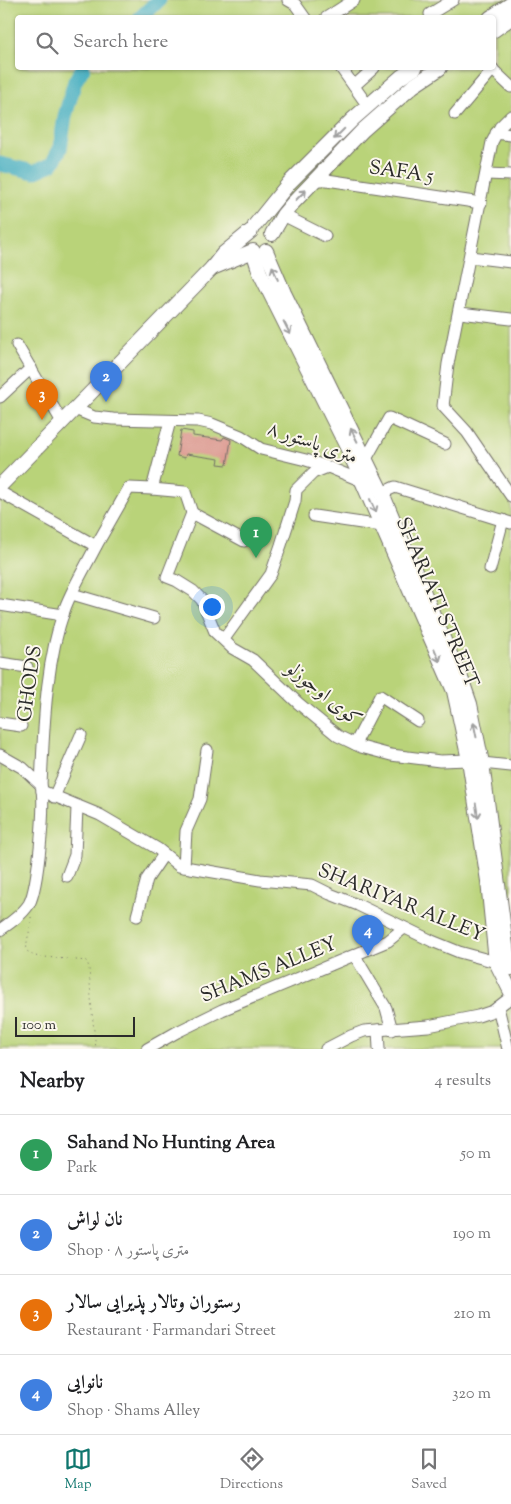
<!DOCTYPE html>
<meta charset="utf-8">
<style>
body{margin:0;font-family:"Sorts Mill Goudy",Amiri,serif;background:#f2f2f2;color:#202124}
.scale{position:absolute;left:15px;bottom:12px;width:120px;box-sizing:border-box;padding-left:5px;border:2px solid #2b2b2b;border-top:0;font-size:14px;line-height:18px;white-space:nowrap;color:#2b2b2b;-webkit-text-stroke:4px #fbf7ec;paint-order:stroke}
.you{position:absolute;left:211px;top:606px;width:18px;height:18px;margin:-12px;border:4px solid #fff;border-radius:50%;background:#1a73e8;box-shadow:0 0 0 8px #1a73e833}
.badge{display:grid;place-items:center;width:32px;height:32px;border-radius:50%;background:#0f766e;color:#fff;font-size:16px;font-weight:700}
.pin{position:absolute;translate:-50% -41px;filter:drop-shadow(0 1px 2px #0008)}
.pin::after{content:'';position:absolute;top:26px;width:18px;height:15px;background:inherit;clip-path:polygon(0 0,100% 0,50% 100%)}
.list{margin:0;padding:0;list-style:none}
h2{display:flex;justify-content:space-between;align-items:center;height:65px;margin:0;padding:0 20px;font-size:21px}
h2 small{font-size:16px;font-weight:400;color:#757577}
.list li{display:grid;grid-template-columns:32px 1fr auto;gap:15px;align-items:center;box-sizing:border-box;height:80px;padding:0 20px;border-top:1px solid #e0e0e0}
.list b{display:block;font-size:19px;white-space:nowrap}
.list p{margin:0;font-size:16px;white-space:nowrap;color:#757577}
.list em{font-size:16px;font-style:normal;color:#757577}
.icon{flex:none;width:28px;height:28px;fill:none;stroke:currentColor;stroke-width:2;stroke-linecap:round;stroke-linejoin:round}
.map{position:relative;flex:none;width:511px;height:1049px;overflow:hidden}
.search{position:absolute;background:#fff;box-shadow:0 1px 4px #0004;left:15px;right:15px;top:15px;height:55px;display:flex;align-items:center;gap:12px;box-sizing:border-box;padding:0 18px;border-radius:5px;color:#757577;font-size:19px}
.sheet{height:385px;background:#fff}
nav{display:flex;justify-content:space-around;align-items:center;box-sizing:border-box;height:70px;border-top:1px solid #e0e0e0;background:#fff;font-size:14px;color:#757577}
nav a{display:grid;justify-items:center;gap:2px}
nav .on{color:#0f766e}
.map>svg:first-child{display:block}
</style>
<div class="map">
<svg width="511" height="1049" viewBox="0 0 511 1049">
<rect width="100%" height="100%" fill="#fbf7ec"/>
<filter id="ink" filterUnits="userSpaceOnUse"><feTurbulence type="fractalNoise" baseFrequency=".02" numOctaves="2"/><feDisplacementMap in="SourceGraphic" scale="10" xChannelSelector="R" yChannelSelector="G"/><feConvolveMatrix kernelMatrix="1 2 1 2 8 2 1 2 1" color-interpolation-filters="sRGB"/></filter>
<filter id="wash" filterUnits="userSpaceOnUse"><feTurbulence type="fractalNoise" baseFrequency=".0096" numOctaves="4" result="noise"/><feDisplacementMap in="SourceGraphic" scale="20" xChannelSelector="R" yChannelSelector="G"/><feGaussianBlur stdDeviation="1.12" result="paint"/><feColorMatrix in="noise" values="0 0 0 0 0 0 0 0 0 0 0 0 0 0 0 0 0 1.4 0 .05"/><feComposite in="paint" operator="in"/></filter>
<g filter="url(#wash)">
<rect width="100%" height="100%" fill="#f5ecd6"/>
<path fill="#b9d379" stroke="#727f52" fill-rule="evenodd" d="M0,0H511V1049H0ZM18,18H494V68H18Z"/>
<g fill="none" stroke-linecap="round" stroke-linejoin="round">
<g stroke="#40acbf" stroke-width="15">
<polyline points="140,18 159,0"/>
<polyline points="0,164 34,172 52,164 60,149 65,116 75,81 83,68"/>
</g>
</g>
<g id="blocks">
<polygon fill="#dc9990" points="181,430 193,432 193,436 222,440 224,437 231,440 227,465 218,464 219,459 186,454 185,458 177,456"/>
</g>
</g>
<g filter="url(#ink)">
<use href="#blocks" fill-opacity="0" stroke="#726f67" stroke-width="1"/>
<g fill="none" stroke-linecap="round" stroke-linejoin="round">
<g stroke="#726f67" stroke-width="13">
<g id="minor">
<polyline points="288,0 295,4 305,18"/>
<polyline points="326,18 354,0"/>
<polyline points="433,18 430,14 453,0"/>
<polyline points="341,68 368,106"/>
<polyline points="491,68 511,87"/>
<polyline points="354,86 374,68"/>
<polyline points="455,114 493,69"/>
<polyline points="511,116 500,127 492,142 448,364 443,406 467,432 511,496"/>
<polyline points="496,133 511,135"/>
<polyline points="487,174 511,175"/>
<polyline points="315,180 327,180 481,203"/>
<polyline points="283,215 325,236"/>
<polyline points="470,257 511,262"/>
<polyline points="460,313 511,319"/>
<polyline points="17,345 62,422"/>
<polyline points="0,397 31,368"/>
<polyline points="75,409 94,417 113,419 198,421 212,424 241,436 261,449 306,460 328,467 362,481"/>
<polyline points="366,459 389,418 445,444"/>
<polyline points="152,489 185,492 192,513 167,577 177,581 193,591 202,600 215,632 232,648 253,660 298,703 338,736 361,747 391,755 440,761 469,760"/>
<path d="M0,492L96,546C86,566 73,587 65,608C45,664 44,726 41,785C46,803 38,888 29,904C22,915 10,923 0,930"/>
<polyline points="382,493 395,487 511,523"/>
<polyline points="192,513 244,541"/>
<polyline points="314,516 382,526"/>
<polyline points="96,546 129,488 152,489 170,421"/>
<polyline points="490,569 503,520"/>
<polyline points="72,594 154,618"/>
<polyline points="0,605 63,615"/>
<polyline points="224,639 271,574 281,545 295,501 296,490 313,473 328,467"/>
<polyline points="0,663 27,667"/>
<polyline points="0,723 21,726"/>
<polyline points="355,744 380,696 418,721"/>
<polyline points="0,755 23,768 41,785"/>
<polyline points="482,763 511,766"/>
<polyline points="42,791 100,815 158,849 179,866 260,880 312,885 330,894 358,905 432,941 459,952 496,962"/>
<polyline points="54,797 81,735"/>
<polyline points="184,867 186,831 200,799 207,750"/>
<polyline points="67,876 75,855 77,807"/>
<polyline points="137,916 147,879 164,854"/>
<polyline points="355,956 386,1008 392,1030"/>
<polyline points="498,1007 508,1049"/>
<polyline points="378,1030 379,1049"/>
<polyline points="147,1049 177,1032 222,1010 388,941 404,928"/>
<polyline points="326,1049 351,1036 364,1031 428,1026 478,1016 493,1011 511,997"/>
</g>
</g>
<g stroke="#726f67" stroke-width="16">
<g id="major">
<polyline points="490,18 511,4"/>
<polyline points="494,30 511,18"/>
<polyline points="255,225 289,183 353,119 401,77 415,68"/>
<polyline points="272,234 283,215 293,203 363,130 413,86 440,68"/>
<polyline points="266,251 284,293 382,493 442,636 462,681 470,704 482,763 508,961 511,968"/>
<polyline points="212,268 253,251 260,273 348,449 454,691 469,760 488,881 496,962 511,992"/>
<polyline points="0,486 212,268 223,254 251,231"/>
</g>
</g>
<path stroke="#726f67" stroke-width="1" stroke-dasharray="1 4" stroke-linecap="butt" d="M31,917C32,929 25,940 27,951L34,956L87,961L89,968L92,1012L96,1049"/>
<use href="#minor" stroke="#fff" stroke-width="11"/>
<use href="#major" stroke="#fff" stroke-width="14"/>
</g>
<defs><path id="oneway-shaft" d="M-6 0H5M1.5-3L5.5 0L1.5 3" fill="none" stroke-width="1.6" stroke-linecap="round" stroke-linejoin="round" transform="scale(1.25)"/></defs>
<g stroke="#a0a0a0">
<use href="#oneway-shaft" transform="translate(339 134) rotate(135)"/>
<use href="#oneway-shaft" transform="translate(301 195) rotate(-45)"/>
<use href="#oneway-shaft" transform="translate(275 273) rotate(-112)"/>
<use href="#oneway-shaft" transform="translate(287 328) rotate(63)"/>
<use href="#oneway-shaft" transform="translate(354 435) rotate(-117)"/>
<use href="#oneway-shaft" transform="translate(373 506) rotate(66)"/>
<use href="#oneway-shaft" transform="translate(437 655) rotate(67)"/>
<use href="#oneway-shaft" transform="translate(475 730) rotate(-101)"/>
<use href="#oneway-shaft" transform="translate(477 811) rotate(81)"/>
</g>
</g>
<g text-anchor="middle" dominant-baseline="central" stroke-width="4" stroke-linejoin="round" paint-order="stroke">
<g font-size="20" fill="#2b2b2b" stroke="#fbf7ec">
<text transform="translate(401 173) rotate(8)">SAFA 5</text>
<text transform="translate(312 444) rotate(19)">۸ متری پاستور</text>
<text transform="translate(436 603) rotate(67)">SHARIATI STREET</text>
<text transform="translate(31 684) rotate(-82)">GHODS</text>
<text transform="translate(323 695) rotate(39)">کوی اوجوزلو</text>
<text transform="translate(401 904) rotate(22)">SHARIYAR ALLEY</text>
<text transform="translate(269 971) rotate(-22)">SHAMS ALLEY</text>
</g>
</g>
</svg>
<div class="scale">100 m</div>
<div class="you"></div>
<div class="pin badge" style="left:256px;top:558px;background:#2e9e5b">1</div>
<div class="pin badge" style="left:106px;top:402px;background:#3f7fe0">2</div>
<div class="pin badge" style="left:42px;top:420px;background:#e8710a">3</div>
<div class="pin badge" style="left:368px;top:956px;background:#3f7fe0">4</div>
<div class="search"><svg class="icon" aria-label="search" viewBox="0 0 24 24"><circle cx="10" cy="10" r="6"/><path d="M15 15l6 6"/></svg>Search here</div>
</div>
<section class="sheet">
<h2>Nearby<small>4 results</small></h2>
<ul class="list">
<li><span class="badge" style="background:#2e9e5b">1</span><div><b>Sahand No Hunting Area</b><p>Park</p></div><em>50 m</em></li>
<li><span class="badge" style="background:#3f7fe0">2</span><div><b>نان لواش</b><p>Shop · ۸ متری پاستور</p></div><em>190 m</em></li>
<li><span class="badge" style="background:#e8710a">3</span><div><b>رستوران وتالار پذیرایی سالار</b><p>Restaurant · Farmandari Street</p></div><em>210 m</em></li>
<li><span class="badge" style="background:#3f7fe0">4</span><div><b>نانوایی</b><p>Shop · Shams Alley</p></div><em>320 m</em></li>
</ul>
</section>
<nav>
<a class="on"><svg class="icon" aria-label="map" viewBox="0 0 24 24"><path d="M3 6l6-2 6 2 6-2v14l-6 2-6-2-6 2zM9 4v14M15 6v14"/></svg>Map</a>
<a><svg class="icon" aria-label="directions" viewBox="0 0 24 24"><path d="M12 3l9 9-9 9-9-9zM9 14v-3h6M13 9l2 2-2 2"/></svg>Directions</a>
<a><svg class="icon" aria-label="saved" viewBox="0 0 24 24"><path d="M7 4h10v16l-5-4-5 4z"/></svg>Saved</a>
</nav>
